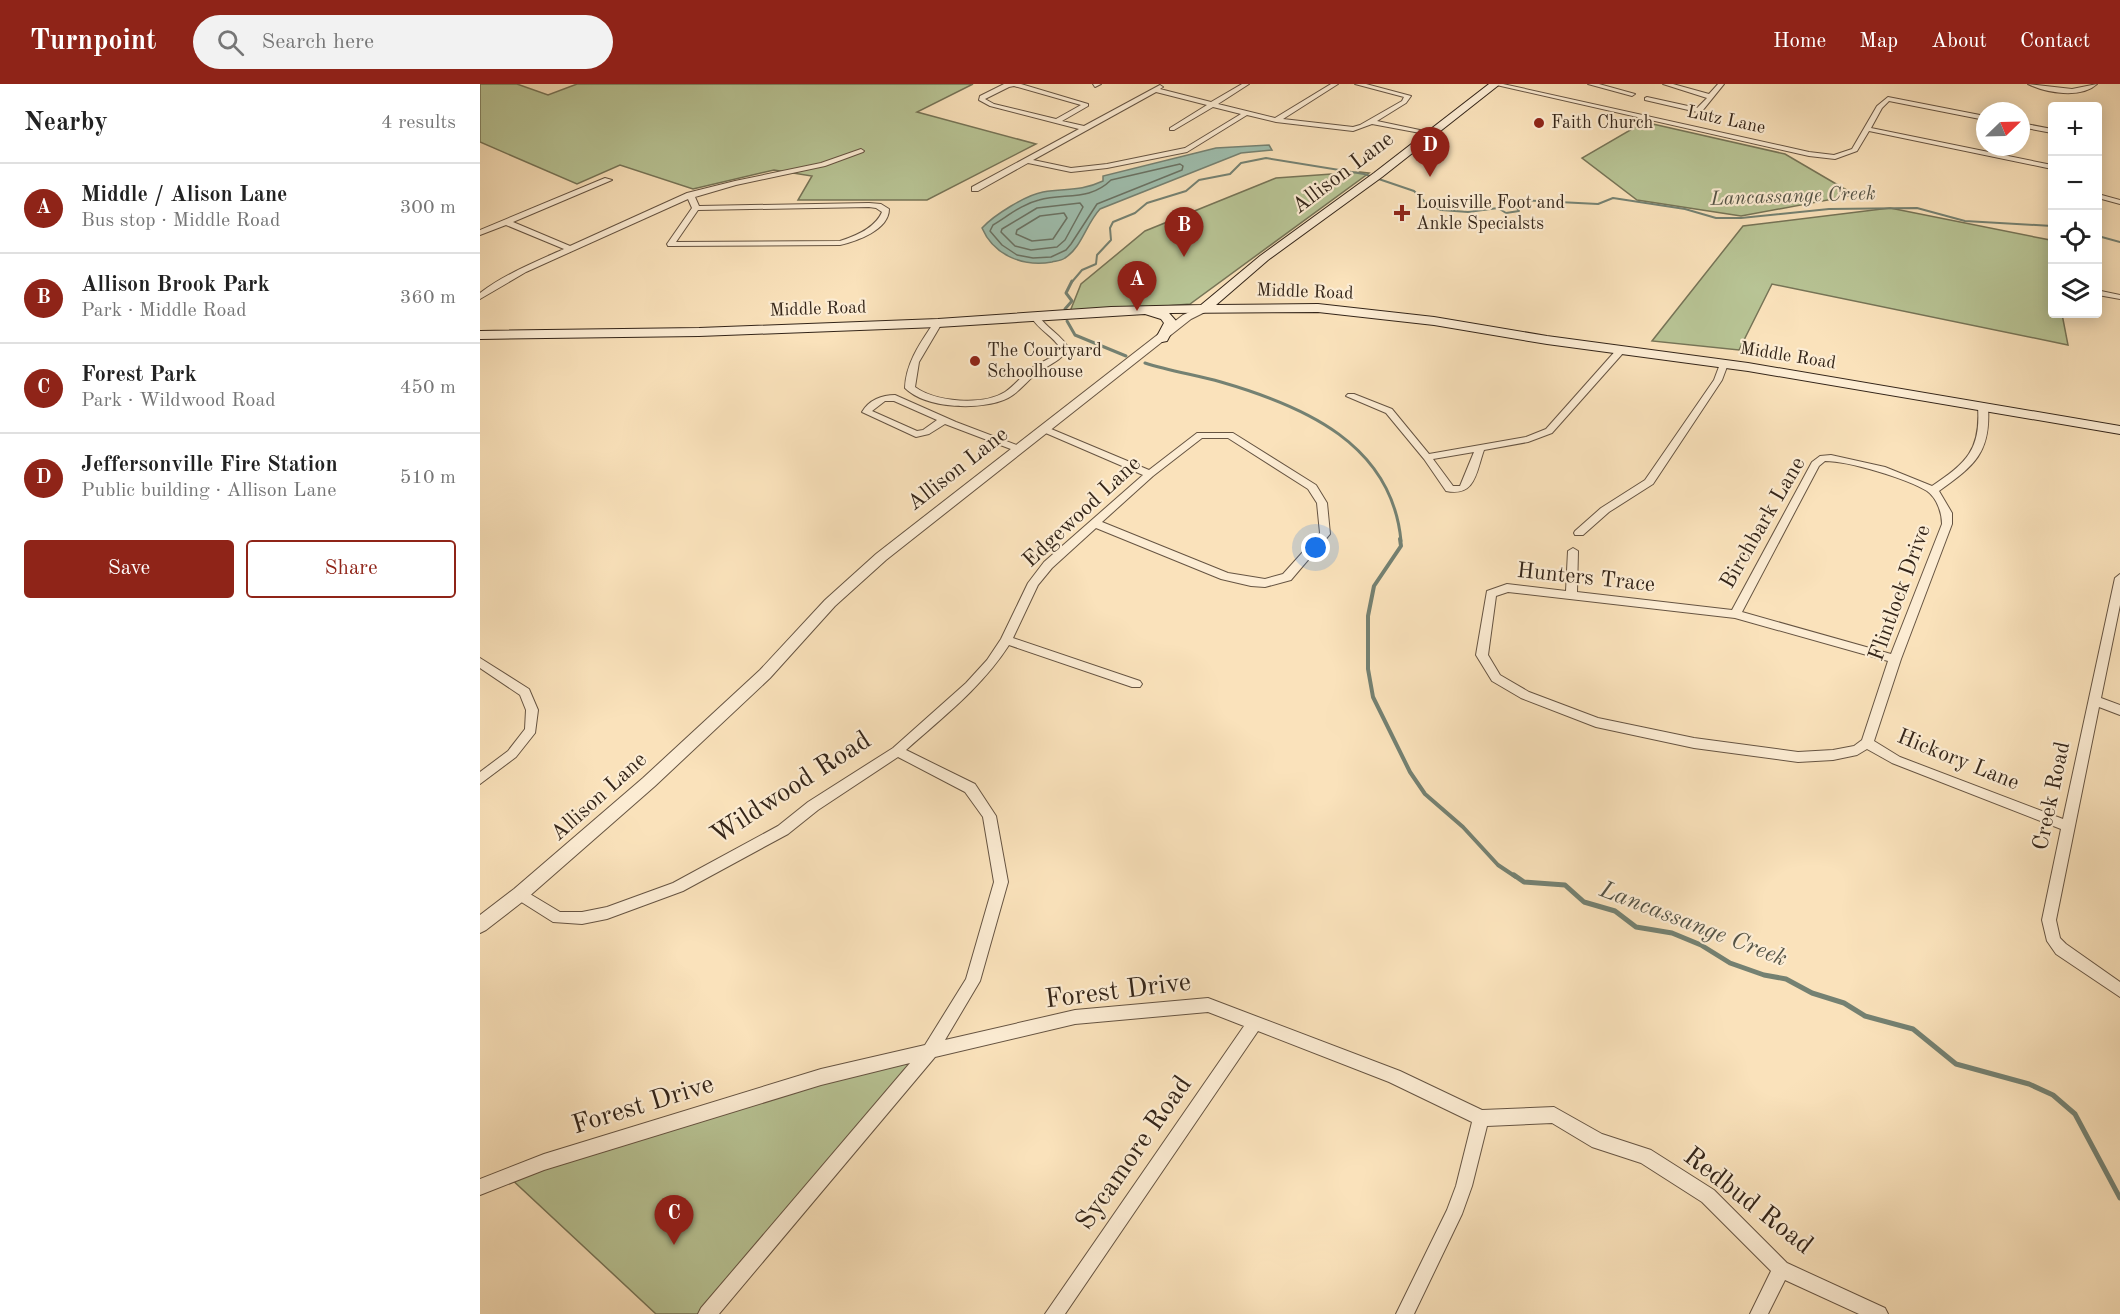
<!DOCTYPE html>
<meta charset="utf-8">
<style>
body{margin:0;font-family:"Old Standard TT",serif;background:#f2f2f2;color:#222}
.controls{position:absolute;right:18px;top:18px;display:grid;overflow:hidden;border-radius:6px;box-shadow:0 3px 15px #0003}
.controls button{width:54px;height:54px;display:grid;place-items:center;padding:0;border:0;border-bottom:2px solid #e0e0e0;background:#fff;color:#222;font:30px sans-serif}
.compass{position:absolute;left:1496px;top:18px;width:54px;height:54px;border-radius:50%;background:#fff;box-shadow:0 3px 15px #0003;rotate:67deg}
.you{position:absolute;left:836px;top:464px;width:21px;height:21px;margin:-15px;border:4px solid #fff;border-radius:50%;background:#1a73e8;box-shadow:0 0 0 9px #1a73e833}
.badge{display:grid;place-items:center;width:39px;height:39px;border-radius:50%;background:#8f2418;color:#fff;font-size:20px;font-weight:700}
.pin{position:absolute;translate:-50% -50px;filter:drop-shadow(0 2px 3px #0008)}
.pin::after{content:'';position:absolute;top:32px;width:21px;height:18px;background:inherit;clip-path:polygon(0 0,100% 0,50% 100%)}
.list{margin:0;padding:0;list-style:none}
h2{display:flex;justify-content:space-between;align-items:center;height:78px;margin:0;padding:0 24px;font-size:26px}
h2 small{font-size:20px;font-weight:400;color:#767676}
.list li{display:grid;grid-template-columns:39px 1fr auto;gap:18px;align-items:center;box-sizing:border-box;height:90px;padding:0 24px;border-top:2px solid #e0e0e0}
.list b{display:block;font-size:22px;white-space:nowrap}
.list p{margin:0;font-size:20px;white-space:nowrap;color:#767676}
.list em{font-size:20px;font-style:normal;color:#767676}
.actions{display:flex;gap:12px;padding:18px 24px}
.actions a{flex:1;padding:14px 0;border:2px solid #8f2418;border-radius:6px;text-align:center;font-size:21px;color:#8f2418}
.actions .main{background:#8f2418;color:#fff}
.icon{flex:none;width:33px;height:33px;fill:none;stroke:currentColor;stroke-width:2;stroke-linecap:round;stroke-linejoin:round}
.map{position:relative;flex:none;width:1640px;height:1230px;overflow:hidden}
header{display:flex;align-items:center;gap:36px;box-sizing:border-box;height:84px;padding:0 30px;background:#8f2418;color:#fff}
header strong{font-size:28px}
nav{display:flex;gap:33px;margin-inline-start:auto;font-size:21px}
.search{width:420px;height:54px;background:#f2f2f2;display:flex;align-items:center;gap:15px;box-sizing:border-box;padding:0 21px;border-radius:33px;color:#767676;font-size:22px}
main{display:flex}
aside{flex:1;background:#fff}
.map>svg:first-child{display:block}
</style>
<header>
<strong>Turnpoint</strong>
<div class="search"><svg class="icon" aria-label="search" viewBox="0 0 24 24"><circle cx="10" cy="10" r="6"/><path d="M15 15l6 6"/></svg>Search here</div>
<nav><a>Home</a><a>Map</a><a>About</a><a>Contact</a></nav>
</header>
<main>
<aside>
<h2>Nearby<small>4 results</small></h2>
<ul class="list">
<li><span class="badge">A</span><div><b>Middle / Alison Lane</b><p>Bus stop · Middle Road</p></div><em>300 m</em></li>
<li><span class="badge">B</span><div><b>Allison Brook Park</b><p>Park · Middle Road</p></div><em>360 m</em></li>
<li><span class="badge">C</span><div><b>Forest Park</b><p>Park · Wildwood Road</p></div><em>450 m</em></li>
<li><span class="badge">D</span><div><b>Jeffersonville Fire Station</b><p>Public building · Allison Lane</p></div><em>510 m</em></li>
</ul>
<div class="actions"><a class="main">Save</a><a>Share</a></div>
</aside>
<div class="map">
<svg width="1640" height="1230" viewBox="0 0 1640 1230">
<rect width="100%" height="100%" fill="#fae2bb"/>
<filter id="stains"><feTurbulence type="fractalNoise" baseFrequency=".00333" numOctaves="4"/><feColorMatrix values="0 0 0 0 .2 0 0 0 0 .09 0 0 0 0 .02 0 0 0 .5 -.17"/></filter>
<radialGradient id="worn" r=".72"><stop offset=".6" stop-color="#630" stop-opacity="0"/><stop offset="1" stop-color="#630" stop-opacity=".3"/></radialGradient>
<g fill="#b8c495" stroke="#767457" stroke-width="1.5">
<polygon points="0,0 37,0 68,11 97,0 493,0 437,28 556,60 447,116 318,116 332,92 294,86 213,105 140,81 97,100 0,58"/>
<polygon points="1164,38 1305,70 1375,111 1261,132 1157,116 1102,74"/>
<polygon points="880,88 889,89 710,220 589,230 601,200 665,147 796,94"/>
<polygon points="1410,124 1570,156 1572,170 1572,230 1582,230 1588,261 1292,200 1259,266 1172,257 1263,142"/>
<polygon points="449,969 227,1230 176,1230 27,1091"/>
</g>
<path fill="#9ebeae" stroke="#748172" stroke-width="1.5" d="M789,61L792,66L761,69L620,125C606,140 602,163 585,174C581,177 576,177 572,178C544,183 514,172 502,144C514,131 546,111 563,108C587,104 599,108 623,97V92L736,64Z"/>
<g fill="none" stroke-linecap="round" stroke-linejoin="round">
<g stroke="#697264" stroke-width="1.5">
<path d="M700,80L703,82L702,86L617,120L591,160L586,166L571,173L553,174L537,171L522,161L510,147L513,141C528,132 542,120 559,116C585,109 610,117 631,96Z"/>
<polygon points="600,119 603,123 585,156 577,163 551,166 535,162 521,148 522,145 557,124"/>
<polygon points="584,129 587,134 573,155 552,157 536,150 537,146 560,132"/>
</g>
<g stroke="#748172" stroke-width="2">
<polyline points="1618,152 1640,158"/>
<polyline points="591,199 602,186 616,180 617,171 631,156 630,144 633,138 655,129 667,119 706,107 719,96 750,90 761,79 786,74 884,90 934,107 946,119 961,126 988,128 1018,124 1026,129 1039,127 1034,119 1041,116 1118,120 1133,114 1205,125 1236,134 1261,134 1349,125 1437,124 1485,137 1572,142"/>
</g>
<g stroke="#748172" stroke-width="3">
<polyline points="585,225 592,217 586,209 592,197"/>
<polyline points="587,237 595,251 646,272"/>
<path d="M665,279C690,287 716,291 741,298C824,322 912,360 921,457"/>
</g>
<polyline stroke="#748172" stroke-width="4" points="920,455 921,462 894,502 888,532 888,585 893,613 930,688 945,710 983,743 1018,781 1036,793"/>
<polyline stroke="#748172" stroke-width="5" points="1034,791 1044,798 1085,801 1104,818 1135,827 1156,843 1192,849 1221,861 1250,879 1284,891 1306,895 1332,909 1364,919 1385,932 1433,945 1476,980 1549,1000 1573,1011 1595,1030 1640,1114"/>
<g stroke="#665442" stroke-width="2">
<g id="minor">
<path d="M524,0H541L608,20V22L582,37L604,42L680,1L683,3L680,5L731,18L762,0H769L738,20L795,34L851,0H858L803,35L873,43L880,41L922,17L924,13L875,0H886L931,12L926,19L897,37L954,49L951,51L892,40L873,47L796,38L767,31L707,68L627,84L591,88L548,79L498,107H492V103L599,45L510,22L499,16L500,12ZM534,2L601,21L576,35L514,20L505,15L529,3ZM676,8L727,21L690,44V46H694L733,23L761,30L705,64L627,80L591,84L553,76Z"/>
<polygon points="613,0 621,0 615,3"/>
<polygon points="1012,0 1023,0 1329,68 1354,71 1372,65 1397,22 1408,13 1505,32 1505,36 1409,17 1402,24 1391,44 1572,81 1572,85 1389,47 1377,67 1355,75 1329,72"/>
<polygon points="1108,0 1119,0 1155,10 1152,12"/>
<polygon points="1183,0 1193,0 1229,10 1238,0 1244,0 1223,26 1217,28 1165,16 1165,14 1167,13 1217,24 1227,14"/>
<path d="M1548,0L1592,5L1617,0C1601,15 1566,9 1548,0Z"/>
<polygon points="1541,39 1572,45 1572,49 1541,43"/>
<path d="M381,65L384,67L383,68L345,82L256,101L215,113L219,122L389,119L401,120L409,125C409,146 377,157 360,161L188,162L187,160L212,124L208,115L46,188L0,215V209C25,190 55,178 84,165L26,141L0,151V146L125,94L132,96L33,138L90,162L207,109L255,97L341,79ZM389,123L396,124L402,128C395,144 376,152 360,157L196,158L218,126Z"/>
<polygon points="1618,110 1640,116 1640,120 1618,114"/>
<polygon points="1621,207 1640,211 1640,215 1618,211 1618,208"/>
<path d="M552,231H558C567,245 582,251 589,265C581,276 571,280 560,287C548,295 540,308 528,314C502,327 446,325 425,304C426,278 441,258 455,237L458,236L462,239L439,278L435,303C455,318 503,322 525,308C534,302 541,293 549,286C560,278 572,275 581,265C573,252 559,246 551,233Z"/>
<path d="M1141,263L1144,264V268L1072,349L1048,358L1004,366C996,388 996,413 966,407L944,375L906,329L866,312L868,310H874L912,325L949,370L1046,353L1066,345L1138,264ZM994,368L980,402H973L953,375Z"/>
<polygon points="1244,277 1248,280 1242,296 1173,400 1129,428 1103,451 1095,451 1094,449 1095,447 1121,424 1165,396 1234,296 1240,280"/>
<path d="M415,311L476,338L542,363L544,365L539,368L536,367L465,340L449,350L436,353L382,328C389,316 402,311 415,311ZM405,317H414L457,336L443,346L437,347L392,327Z"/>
<path d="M1503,320L1508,323C1511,369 1494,382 1459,407L1472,429V440L1421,575L1394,657L1420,673L1583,735L1635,494L1640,490V521L1621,614L1640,621V631L1619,623L1576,836L1580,854L1586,860L1640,898V913L1576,870L1567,857L1562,836L1581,745L1412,679L1387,665L1377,671L1353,676L1318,678L1214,664L1116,643L1041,614L1012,597L996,571L1007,507L1027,500L1086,507L1088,467L1093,464L1098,467L1097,508L1252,526L1332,378L1340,372L1351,371L1405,383L1452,402C1486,379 1501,366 1498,323ZM1345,377C1369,377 1428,395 1447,407C1457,414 1462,429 1462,440L1411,570L1262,528L1339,382ZM1028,508L1255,534L1408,577L1382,656L1374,662L1353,666L1318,668L1214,654L1118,634L1049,608L1020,591L1008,571L1016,512Z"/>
<path d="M564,342L669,386L717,349H753L836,401L847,419L850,450L811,496L785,503L771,502L741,495L616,444L572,484L558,501L533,554L660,597L662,600L660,603H652L529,561C502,603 463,633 426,666L495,700L516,732L528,798L500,897L465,956L595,926L728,914L920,987L1002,1026L1074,1023L1122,1050L1171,1066L1234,1106L1307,1179L1405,1224L1408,1230H1379L1305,1196L1288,1230H1270L1291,1187L1222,1118L1161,1079L1112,1063L1072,1039L1007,1042L992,1102L982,1130L934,1230H916L967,1126L976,1102L992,1038L909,998L778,947L585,1230H565L764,942L728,928L595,940L455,973L239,1230H218L221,1224L430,979L341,1001L64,1086L0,1111V1095L64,1070L341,985L445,961L486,895L514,798L503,733L485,708L418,673L338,726L308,750L203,807L127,835L102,840L73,838L35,814L33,810L35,806L40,804L80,828H102L127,823L193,799L298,742L328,718L413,664L486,599L507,576L521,555L548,499L564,478L663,391L561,347V343ZM722,354H748L828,405L837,419L840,449L803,490L785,495L748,489L622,438L673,392Z"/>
<polygon points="0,574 49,605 58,626 55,649 36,673 0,700 0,688 28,667 45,645 46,626 40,611 0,584"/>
</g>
</g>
<g stroke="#665442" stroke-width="2">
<polygon id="tertiary" points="725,221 730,224 729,226 711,235 406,476 355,522 290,594 175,702 46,815 6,846 0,849 0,831 34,805 163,694 280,586 345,516 396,470 703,231"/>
</g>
<g stroke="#342519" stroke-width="2">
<polygon id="secondary" points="1009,0 1020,0 902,93 788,176 736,221 838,220 954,233 1067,252 1268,279 1640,342 1640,350 1268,287 1067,260 954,241 838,228 689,229 697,238 687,257 682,258 676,254 684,239 681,235 665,230 458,243 219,252 0,255 0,247 219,244 458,235 631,223 721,221 780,172 894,89"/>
</g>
<use href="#minor" fill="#fcecd3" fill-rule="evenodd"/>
<use href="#tertiary" fill="#fcecd3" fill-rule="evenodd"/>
<use href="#secondary" fill="#fcecd3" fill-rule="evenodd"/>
</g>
<g fill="#8f2418" stroke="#fcecd3" stroke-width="2">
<circle cx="1059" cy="39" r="6"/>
<path d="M919 120h6v6h6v6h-6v6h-6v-6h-6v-6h6z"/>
<circle cx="495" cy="277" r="6"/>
</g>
<g text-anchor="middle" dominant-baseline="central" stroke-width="4.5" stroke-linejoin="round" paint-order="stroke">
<g font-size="18" fill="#342519" stroke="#fcecd3">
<text transform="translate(1246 36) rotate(12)">Lutz Lane</text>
<text transform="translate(825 208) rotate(2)">Middle Road</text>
<text transform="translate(338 225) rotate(-2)">Middle Road</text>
<text transform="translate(1308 272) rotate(9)">Middle Road</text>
</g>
<g font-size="18" fill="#342519" stroke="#fcecd3" text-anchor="start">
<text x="1071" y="39">Faith Church</text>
<text x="936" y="119">Louisville Foot and<tspan x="936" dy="21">Ankle Specialsts</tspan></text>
<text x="507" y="267">The Courtyard<tspan x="507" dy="21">Schoolhouse</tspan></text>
</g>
<g font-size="20" font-style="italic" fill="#545346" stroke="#fcecd3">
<text transform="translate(1313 113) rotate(-2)">Lancassange Creek</text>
</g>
<g font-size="22" fill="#342519" stroke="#fcecd3">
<text transform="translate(863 89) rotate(-37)">Allison Lane</text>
<text transform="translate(478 385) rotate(-38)">Allison Lane</text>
<text transform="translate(602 428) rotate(-43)">Edgewood Lane</text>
<text transform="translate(1283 439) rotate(-60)">Birchbark Lane</text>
<text transform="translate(1106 494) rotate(6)">Hunters Trace</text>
<text transform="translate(1420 509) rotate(-70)">Flintlock Drive</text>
<text transform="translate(1478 676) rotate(22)">Hickory Lane</text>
<text transform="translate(1572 712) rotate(-78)">Creek Road</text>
<text transform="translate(119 713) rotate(-42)">Allison Lane</text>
</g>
<g font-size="24" font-style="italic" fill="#545346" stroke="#fcecd3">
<text transform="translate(1213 841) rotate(21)">Lancassange Creek</text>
</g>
<g font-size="27" fill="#342519" stroke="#fcecd3">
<text transform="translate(311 704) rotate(-33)">Wildwood Road</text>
<text transform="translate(638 907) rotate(-7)">Forest Drive</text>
<text transform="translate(163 1021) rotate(-17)">Forest Drive</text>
<text transform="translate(654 1069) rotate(-55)">Sycamore Road</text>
<text transform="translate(1268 1117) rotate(38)">Redbud Road</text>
</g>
</g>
<rect width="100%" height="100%" filter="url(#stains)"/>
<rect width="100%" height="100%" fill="url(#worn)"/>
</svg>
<div class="controls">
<button>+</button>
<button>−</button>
<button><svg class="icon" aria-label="locate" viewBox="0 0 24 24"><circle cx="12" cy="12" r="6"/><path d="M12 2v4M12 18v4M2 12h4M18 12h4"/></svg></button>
<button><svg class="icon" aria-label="layers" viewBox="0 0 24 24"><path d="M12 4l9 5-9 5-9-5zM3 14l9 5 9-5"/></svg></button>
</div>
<svg class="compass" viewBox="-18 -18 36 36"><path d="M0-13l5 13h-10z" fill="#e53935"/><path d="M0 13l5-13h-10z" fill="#767676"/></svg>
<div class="you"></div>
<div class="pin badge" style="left:657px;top:227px">A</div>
<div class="pin badge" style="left:704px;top:173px">B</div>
<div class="pin badge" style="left:194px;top:1161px">C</div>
<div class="pin badge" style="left:950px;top:93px">D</div>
</div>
</main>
